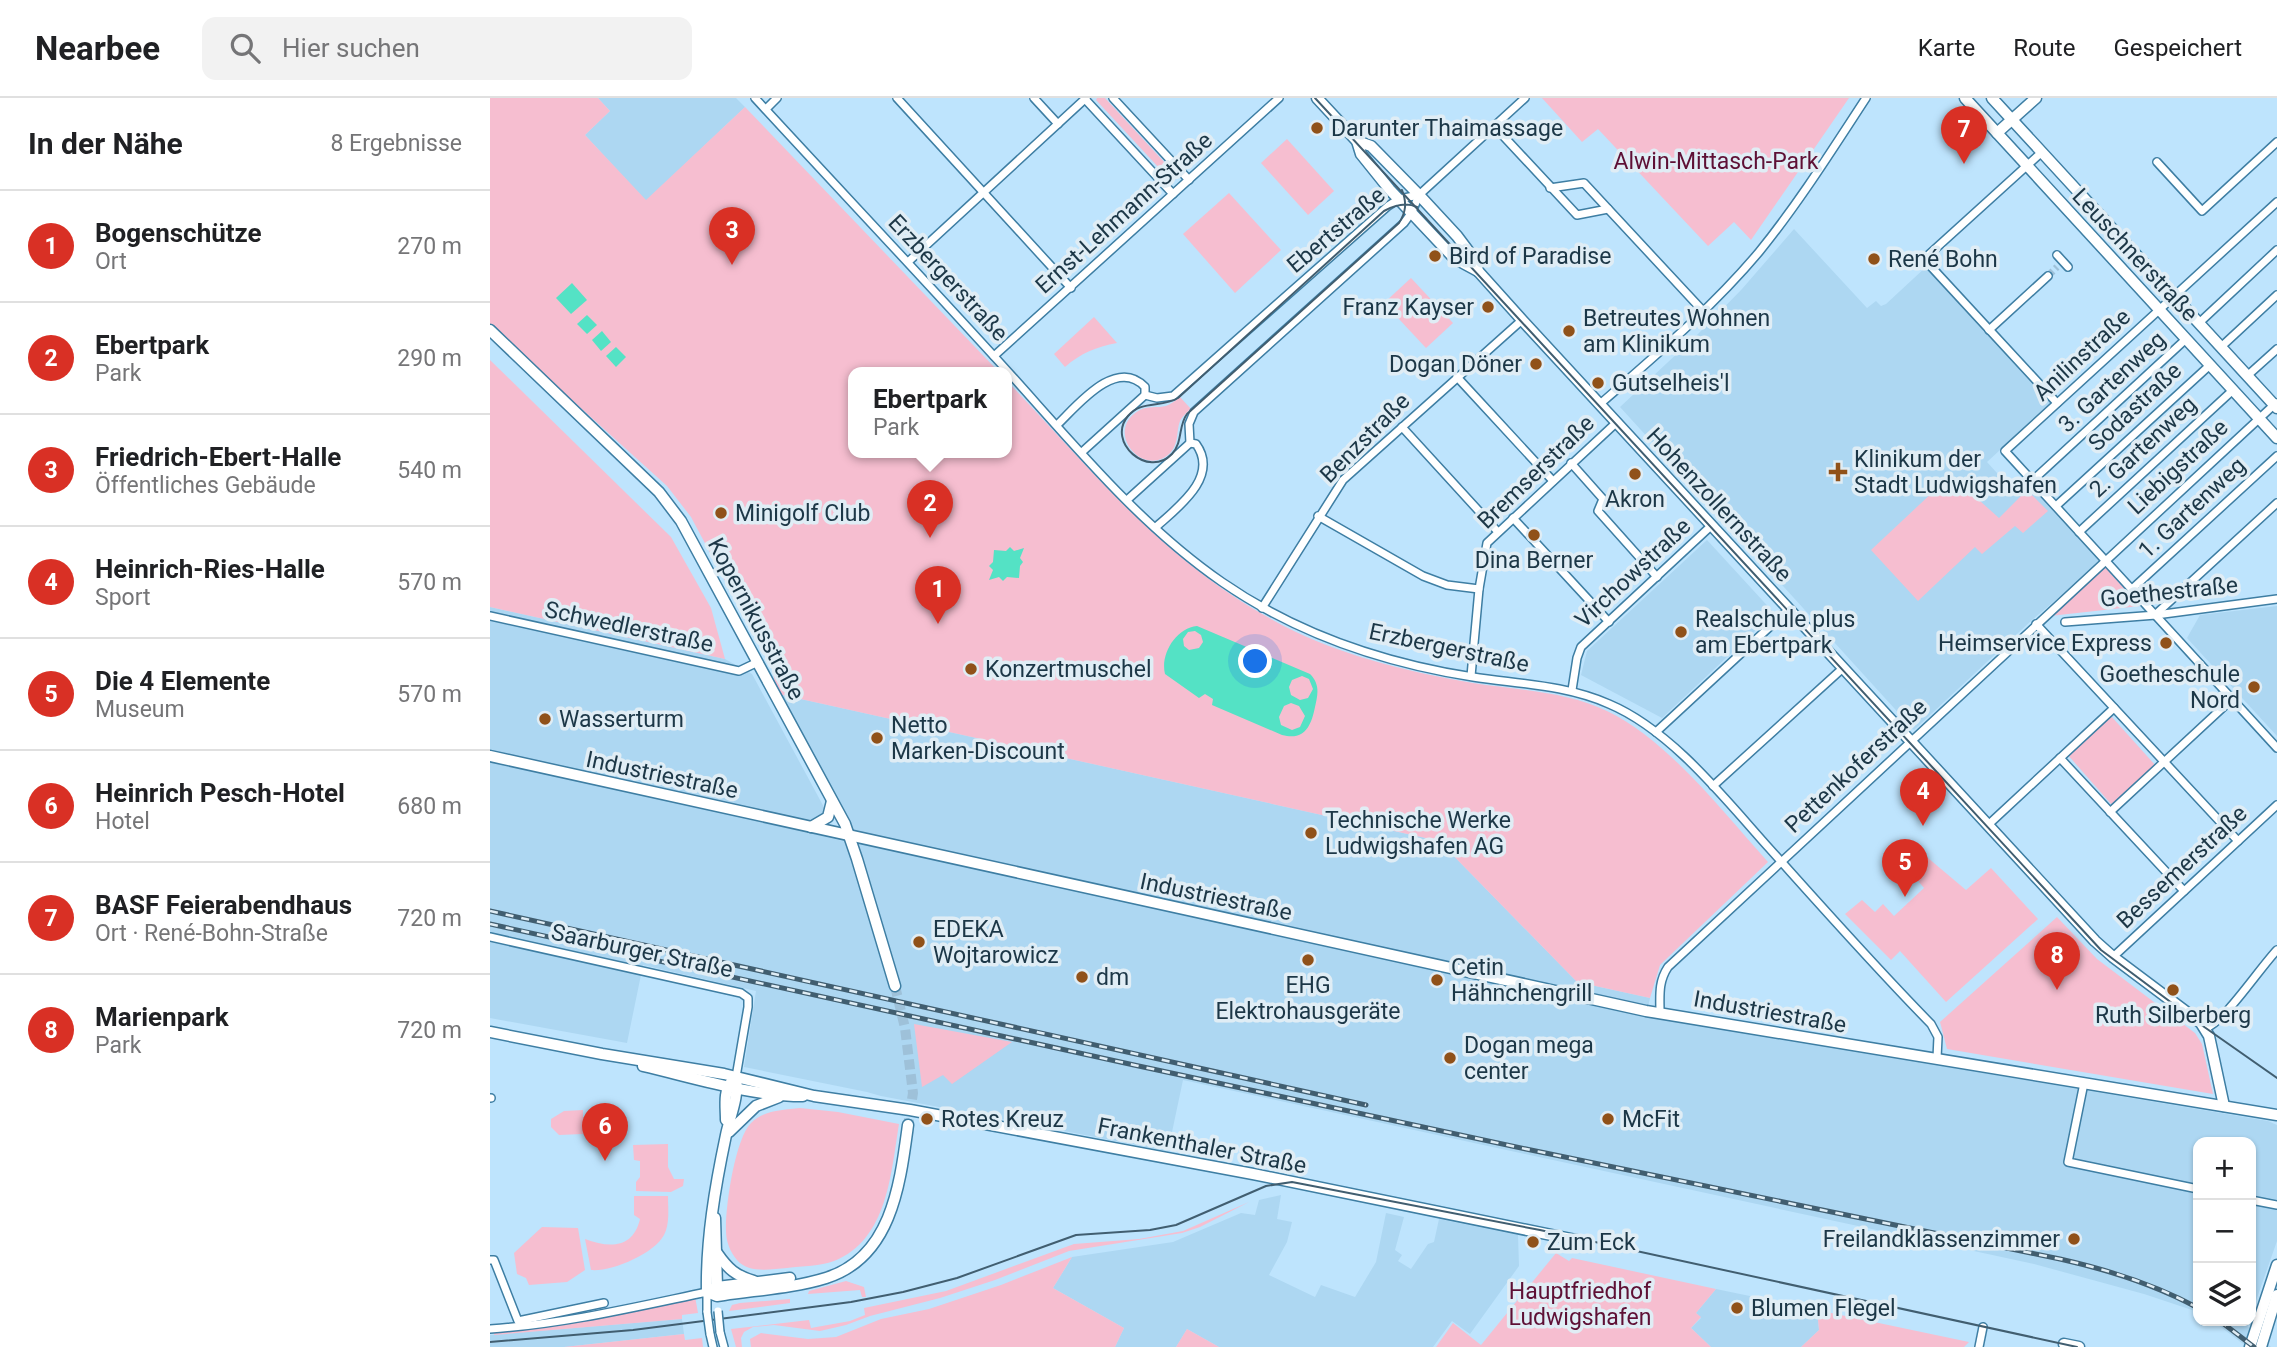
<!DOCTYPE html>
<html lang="de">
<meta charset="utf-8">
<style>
body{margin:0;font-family:Roboto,sans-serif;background:#f2f2f2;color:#202124}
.controls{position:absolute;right:21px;bottom:21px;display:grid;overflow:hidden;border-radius:14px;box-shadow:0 2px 5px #0004}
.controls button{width:63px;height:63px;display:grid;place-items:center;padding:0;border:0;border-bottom:2px solid #e0e0e0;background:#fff;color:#202124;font:35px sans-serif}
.you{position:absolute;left:766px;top:564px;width:24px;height:24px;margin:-18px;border:5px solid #fff;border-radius:50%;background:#1a73e8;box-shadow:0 0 0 10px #1a73e833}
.badge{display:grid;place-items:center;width:46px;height:46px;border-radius:50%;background:#d93025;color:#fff;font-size:23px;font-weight:700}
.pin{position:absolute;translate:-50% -58px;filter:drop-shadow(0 2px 4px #0008)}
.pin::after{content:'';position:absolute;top:37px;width:24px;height:21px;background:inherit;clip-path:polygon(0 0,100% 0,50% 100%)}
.popup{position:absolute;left:358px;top:269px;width:164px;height:91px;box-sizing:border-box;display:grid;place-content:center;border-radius:14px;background:#fff;filter:drop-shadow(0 2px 5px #0005);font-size:23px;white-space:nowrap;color:#757577}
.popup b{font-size:26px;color:#202124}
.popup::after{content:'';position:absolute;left:50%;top:100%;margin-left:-14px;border:14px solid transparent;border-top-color:#fff}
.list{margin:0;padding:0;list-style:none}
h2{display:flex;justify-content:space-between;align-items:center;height:91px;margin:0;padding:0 28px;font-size:30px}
h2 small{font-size:23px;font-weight:400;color:#757577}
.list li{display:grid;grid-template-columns:46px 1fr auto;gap:21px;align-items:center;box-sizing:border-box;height:112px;padding:0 28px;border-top:2px solid #e0e0e0}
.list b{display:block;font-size:26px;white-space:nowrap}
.list p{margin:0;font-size:23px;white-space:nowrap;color:#757577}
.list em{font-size:23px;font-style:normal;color:#757577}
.icon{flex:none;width:38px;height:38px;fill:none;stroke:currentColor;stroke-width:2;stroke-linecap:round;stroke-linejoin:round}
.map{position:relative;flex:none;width:1787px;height:1249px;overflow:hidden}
header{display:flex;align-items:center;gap:42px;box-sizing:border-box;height:98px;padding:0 35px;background:#fff;border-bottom:2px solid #e0e0e0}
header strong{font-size:33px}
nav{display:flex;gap:38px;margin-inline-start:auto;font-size:24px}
.search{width:490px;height:63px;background:#f2f2f2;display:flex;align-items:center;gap:18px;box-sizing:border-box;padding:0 24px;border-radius:14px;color:#757577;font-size:26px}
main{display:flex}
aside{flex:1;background:#fff}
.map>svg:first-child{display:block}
</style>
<header>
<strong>Nearbee</strong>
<div class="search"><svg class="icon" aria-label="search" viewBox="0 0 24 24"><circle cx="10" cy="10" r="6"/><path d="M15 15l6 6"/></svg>Hier suchen</div>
<nav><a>Karte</a><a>Route</a><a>Gespeichert</a></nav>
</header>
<main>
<aside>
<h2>In der Nähe<small>8 Ergebnisse</small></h2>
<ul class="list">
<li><span class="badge">1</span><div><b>Bogenschütze</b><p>Ort</p></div><em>270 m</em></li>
<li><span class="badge">2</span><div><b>Ebertpark</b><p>Park</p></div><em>290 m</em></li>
<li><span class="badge">3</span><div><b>Friedrich-Ebert-Halle</b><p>Öffentliches Gebäude</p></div><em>540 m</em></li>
<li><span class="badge">4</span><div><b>Heinrich-Ries-Halle</b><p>Sport</p></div><em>570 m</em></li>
<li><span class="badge">5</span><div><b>Die 4 Elemente</b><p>Museum</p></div><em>570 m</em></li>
<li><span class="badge">6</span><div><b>Heinrich Pesch-Hotel</b><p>Hotel</p></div><em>680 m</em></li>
<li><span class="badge">7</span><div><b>BASF Feierabendhaus</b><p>Ort · René-Bohn-Straße</p></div><em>720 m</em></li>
<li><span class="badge">8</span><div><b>Marienpark</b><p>Park</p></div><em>720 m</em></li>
</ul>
</aside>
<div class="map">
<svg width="1787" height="1249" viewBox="0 0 1787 1249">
<rect width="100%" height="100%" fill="#bee4fd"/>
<g fill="#add7f2">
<polygon points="108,0 246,0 255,9 156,103 95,37 120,13"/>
<polygon points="1304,131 1377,210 1386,203 1391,208 1396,206 1437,168 1561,305 1497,364 1527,397 1540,385 1613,462 1542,522 1424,632 1130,309 1208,236 1252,191"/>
<polygon points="1217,442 1284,515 1172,620 1091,577 1097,553"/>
<polygon points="1787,508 1787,638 1697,540 1710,517"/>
<polygon points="0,509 235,561 262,576 336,713 330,719 322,722 122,686 365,746 288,596 949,743 1087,884 1160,900 1156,918 1778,1023 1787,1027 1787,1143 1761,1217 1761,1044 1708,1044 1708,1214 1654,1196 1544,1166 693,982 678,1053 391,998 377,994 254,969 266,893 153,867 137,945 0,920"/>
<polygon points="791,1097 787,1121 802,1124 797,1144 779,1177 825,1199 831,1187 865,1199 886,1164 896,1115 914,1119 905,1152 912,1157 908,1163 921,1171 938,1146 944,1144 949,1121 1028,1137 1029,1168 980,1236 962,1223 943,1249 729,1249 697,1231 686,1249 625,1249 634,1230 563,1190 582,1159 683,1144 751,1115 765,1117 769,1102"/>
<polygon points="1226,1191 1327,1212 1329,1232 1311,1249 1221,1249 1201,1230 1211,1220 1206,1215"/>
<polygon points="192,1221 194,1236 74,1249 0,1249 0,1237"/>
<polygon points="1723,1223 1759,1223 1757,1228 1781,1249 1757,1249"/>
</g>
<g fill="#f6bed0">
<path d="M0,0H108L120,13L95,37L156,102L255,9L509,274H363V354H517V283C610,380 681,473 806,534C861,560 924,575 983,585C1027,592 1076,593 1117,613C1178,642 1233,714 1278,764L1170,867L1160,900L1087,884L949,743L288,596L282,571L201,419L177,388L0,228Z"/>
<polygon points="607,0 615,0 688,79 682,84 606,2"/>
<polygon points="1052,0 1359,0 1261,142 1244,124 1218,148 1108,31 1092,44"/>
<polygon points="797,41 844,93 818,117 771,65"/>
<polygon points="739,95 791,152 745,195 693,136"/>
<polygon points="921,180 963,225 936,250 894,205"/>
<path d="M604,219L627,245C606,249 591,255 575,269L564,256Z"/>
<polygon points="0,262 181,439 221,510 235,561 0,509"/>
<path d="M690,299L701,311C697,314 692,319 690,323C686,334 689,344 681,354C654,383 612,332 650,312C657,308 668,310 676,308C681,306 686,302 690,299Z"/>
<polygon points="1461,377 1509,420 1537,392 1558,413 1533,435 1525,428 1492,456 1485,449 1428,503 1381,452"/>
<polygon points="1614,468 1650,508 1560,518"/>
<polygon points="1621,618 1666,668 1622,707 1577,656"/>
<polygon points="1438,760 1476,792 1501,770 1548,821 1456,904 1410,853 1401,862 1355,816 1372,802 1385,814 1393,806 1404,818 1434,790 1424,778 1433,770 1431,767"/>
<polygon points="1567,819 1607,861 1705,935 1712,946 1723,996 1457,951 1450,924"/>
<polygon points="424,926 522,944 462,986 453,977 432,989"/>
<path d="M310,1010L348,1014L409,1026C401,1074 398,1142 344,1163C330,1168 313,1168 297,1170C281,1171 259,1176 247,1162C240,1154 236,1143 236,1133C235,1110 245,1041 261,1025C274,1012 293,1012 310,1010Z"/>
<polygon points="93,1012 93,1036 69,1037 61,1029 61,1021 74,1013"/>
<polygon points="178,1046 178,1069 184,1081 194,1081 193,1088 181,1094 146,1093 146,1084 150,1079 150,1063 144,1062 143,1047"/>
<path d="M144,1098H178C178,1111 180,1126 174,1137C164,1156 121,1174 101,1172L95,1141C119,1150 143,1151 150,1121L144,1117Z"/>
<polygon points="759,1104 710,1129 692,1135 579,1153 505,1182 450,1200 380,1218 356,1227 330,1233 284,1227 263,1229 254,1234 251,1240 252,1249 246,1249 241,1231 319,1222 321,1230 360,1223 375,1217 374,1210 456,1193 584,1146 649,1141 693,1133"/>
<polygon points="52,1129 88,1130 95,1172 77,1184 39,1187 36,1180 27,1176 24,1155"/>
<polygon points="1066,1155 1079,1163 1082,1160 1226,1191 1206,1215 1211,1219 1201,1230 1221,1249 946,1249 963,1225 991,1247"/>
<polygon points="582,1159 563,1190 634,1230 625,1249 261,1249 260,1241 271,1235 318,1241 346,1239 391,1221 439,1211 511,1187"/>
<polygon points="356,1183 374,1189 376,1199 372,1199 370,1192 318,1196 319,1193"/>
<polygon points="204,1193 208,1215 192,1217 192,1221 4,1237 4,1235 32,1226 152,1207"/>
<polygon points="300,1201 300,1205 239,1213 242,1207 250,1205"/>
<polygon points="1327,1212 1479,1244 1474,1249 1311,1249 1329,1232"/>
<polygon points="697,1231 729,1249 686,1249"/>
<polygon points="194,1236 195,1242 212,1240 213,1249 74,1249"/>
</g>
<g fill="#54e2c5" fill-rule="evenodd">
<polygon points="82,185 97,202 81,216 66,200"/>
<polygon points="97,217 107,227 97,236 87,226"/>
<polygon points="112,233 121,244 111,253 102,242"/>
<polygon points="126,249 136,259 126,269 116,258"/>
<polygon points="520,449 524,453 534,450 530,460 533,464 530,468 529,480 517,479 513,483 509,479 499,482 503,472 499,468 503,464 504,452 516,453"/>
<path d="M707,528L820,576C830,586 828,596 825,609C821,628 815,643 792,637L722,607L723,601L715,596L709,600L675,576C670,556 686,530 707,528ZM705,533L711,537L713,544L709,550L699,552L694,548L693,541L698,534ZM812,578L819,581L823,591L818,600L810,602L801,597L799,589L802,582ZM801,605L809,608L815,618L810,629L802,632L791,627L789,619L794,608Z"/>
</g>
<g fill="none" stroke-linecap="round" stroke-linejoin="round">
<polyline stroke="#9ec1d9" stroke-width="7" stroke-dasharray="7 3.5" stroke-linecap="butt" points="1558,178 1567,169"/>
<polyline stroke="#9ec1d9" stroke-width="10" stroke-dasharray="10 5" stroke-linecap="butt" points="405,888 415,930 423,995 418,1027"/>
<g stroke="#3e7ea3" stroke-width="10">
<g id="street">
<path d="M265,0C347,89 431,178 512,267C581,343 648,426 732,484C807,536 894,565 983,579C1029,586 1076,587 1119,606C1181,632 1235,701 1279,750C1332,809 1385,869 1441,926L1448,939L1447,960"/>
<polyline points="407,0 581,190"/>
<polyline points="544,0 568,26"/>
<polyline points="623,0 699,82"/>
<polyline points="595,1 683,96"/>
<polyline points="276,11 287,0"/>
<polyline points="1004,28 1087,117 1118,111"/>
<polyline points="1552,54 1434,161 1567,305"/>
<polyline points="1667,64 1712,113 1787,44"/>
<polyline points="1060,90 1094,85 1213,213"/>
<polyline points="1787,104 1515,353 1787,650"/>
<polyline points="1567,157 1578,169"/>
<polyline points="418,164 596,0"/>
<polyline points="1709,225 1787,152"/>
<polyline points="1499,232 1558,178"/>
<polyline points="1731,249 1787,197"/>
<polyline points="504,258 789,0"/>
<polyline points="1757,278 1787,251"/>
<polyline points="967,279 1063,383"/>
<path d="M1110,306C1165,258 1222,210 1269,154C1308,106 1342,52 1376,0"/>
<path d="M567,327C586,309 626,258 655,289V297L667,300L683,298L898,108L909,101L929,97"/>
<polyline points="912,329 1008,434"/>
<polyline points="592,354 655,297"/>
<polyline points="1081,365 1113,401 1108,413 1167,479"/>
<polyline points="1542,383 1696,241"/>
<polyline points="637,402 700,345"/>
<polyline points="1566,408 1720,267"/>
<polyline points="828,418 933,478 957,487 989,491"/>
<polyline points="1023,420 1119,524"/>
<path d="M666,429C687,410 730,379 706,346L700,345L699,326L704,314L914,125L922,114L929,97L1035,0"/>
<polyline points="1589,434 1743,292"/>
<polyline points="1642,491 1787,358"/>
<polyline points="772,510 853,382 1032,222"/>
<polyline points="1666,516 1787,405"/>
<polyline points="0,518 249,573 268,564"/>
<polyline points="1575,524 1666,517 1787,501"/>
<polyline points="1546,526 1748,743"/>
<polyline points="981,578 989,491 997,445 1127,324"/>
<polyline points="1082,592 1087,560 1091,549 1222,427"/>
<polyline points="1166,634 1299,511"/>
<polyline points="1570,660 1694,793"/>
<polyline points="1223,688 1353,570"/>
<polyline points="1620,714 1742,601"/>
<polyline points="1498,727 1624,610"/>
<polyline points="0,839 251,895 258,900 258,909 246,979"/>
<polyline points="1623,859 1787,707"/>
<path d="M1170,915C1170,898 1168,884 1178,869L1786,305"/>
<path d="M1716,930C1735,923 1769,871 1787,852"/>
<polyline points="1594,985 1578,1064 1708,1091"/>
<polyline points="0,1000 1,1000"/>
<polyline points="1761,1102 1787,1107"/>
<polyline points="0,1162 4,1162 28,1223 114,1205"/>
<path d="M0,1231C74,1226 145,1209 217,1194V1214"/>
<polyline points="230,1234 234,1249"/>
<polyline points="220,1236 223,1249"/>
<polyline points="1489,1249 1493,1229"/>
</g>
</g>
<g stroke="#3e7ea3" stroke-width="13">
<g id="secondary">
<polyline points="827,0 867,43 871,56 900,92 964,160 988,173"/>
<polyline points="1475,0 1787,340"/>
<polyline points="1502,0 1787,310"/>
<polyline points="1507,35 1546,0"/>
<polyline points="867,43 881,48 929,97 967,138 979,154 988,173 1032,222 1605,843 1623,859 1711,925 1719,938 1734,1008"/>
<polyline points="0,232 169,394 191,423 355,726 367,761 405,888"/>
<polyline points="0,658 1156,913 1787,1017"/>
<polyline points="321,729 338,719 342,703"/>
<polyline points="0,934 112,956 234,976 324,998 420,1012 763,1076 1091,1143"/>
<path d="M153,968C205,980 260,998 313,998"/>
<path d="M236,1022C236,1009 233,993 242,983"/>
<polyline points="239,1034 266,1008 289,999"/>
<polyline points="225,1120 227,1189"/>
<path d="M227,1155C238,1171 246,1178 264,1183"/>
<path d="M217,1194L227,1198L234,1197C267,1192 304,1190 336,1180C402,1159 410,1086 418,1027"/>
<path d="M217,1194C216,1142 225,1089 236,1037C240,1018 249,999 246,979"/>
<polyline points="217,1194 227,1189 300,1180"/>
<polyline points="1574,1246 1589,1249"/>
<polyline points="1760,1249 1787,1167"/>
<polyline points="1771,1249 1787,1197"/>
</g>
</g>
<use href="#street" stroke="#fff" stroke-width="7"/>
<use href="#secondary" stroke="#fff" stroke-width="10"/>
<g stroke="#415e70" stroke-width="2">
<polyline points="825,0 1611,852 1710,926 1787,980"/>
<path d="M912,92C917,105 916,114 909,125L697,316C688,328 693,344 682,356C658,381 616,344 638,318C651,302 672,310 688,300L894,113C905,107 916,104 927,109"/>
<polyline points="0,1244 143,1232 361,1204 413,1194 467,1180 586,1137 660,1132 686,1127 776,1088 802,1084 1050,1132 1587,1249"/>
</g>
<g stroke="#415e70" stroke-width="5">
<g id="rail">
<polyline points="0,813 876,1007"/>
<path d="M0,826L644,967L1036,1051L1570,1161C1619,1172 1664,1186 1708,1210"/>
<polyline points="1730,1223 1764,1249"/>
</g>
</g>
<use href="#rail" stroke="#e0edf5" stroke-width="2.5" stroke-dasharray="8" stroke-linecap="butt"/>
<g stroke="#3e7ea3" stroke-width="10" stroke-linecap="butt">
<g id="street-bridge">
<polyline points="228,1213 230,1234"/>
<polyline points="217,1214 220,1236"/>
</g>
</g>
<use href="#street-bridge" stroke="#fff" stroke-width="7"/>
</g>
<g fill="#905119" stroke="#e0edf5" stroke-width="2.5">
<circle cx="827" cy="30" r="7"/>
<circle cx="945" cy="158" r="7"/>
<circle cx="1384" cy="161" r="7"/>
<circle cx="998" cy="209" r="7"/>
<circle cx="1079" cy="233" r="7"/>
<circle cx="1046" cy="266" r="7"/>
<circle cx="1108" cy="285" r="7"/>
<path d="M1344.5 363.5h7v7h7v7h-7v7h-7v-7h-7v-7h7z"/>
<circle cx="1145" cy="376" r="7"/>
<circle cx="231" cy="415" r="7"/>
<circle cx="1044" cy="437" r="7"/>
<circle cx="1191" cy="534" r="7"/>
<circle cx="1676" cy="545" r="7"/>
<circle cx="481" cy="571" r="7"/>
<circle cx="1764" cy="589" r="7"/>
<circle cx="55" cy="621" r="7"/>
<circle cx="387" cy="640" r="7"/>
<circle cx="821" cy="735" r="7"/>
<circle cx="429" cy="844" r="7"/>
<circle cx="818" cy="862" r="7"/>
<circle cx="592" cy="879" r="7"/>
<circle cx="947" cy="882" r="7"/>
<circle cx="1683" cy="892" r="7"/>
<circle cx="960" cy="960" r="7"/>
<circle cx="437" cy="1021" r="7"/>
<circle cx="1118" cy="1021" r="7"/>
<circle cx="1584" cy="1141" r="7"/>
<circle cx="1043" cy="1144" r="7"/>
<circle cx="1247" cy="1210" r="7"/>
</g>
<g text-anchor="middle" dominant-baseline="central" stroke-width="7" stroke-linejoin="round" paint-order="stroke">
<g font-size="23" fill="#1c3747" stroke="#e0edf5" text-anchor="start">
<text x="841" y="30">Darunter Thaimassage</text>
<text x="959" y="158">Bird of Paradise</text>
<text x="1398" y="161">René Bohn</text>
<text x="984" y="209" text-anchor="end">Franz Kayser</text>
<text x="1093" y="220">Betreutes Wohnen<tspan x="1093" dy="26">am Klinikum</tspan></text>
<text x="1032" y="266" text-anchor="end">Dogan Döner</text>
<text x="1122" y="285">Gutselheis'l</text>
<text x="1364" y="361">Klinikum der<tspan x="1364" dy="26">Stadt Ludwigshafen</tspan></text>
<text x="1145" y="401" text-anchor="middle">Akron</text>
<text x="245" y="415">Minigolf Club</text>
<text x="1044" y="462" text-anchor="middle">Dina Berner</text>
<text x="1205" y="521">Realschule plus<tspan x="1205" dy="26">am Ebertpark</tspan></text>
<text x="1662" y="545" text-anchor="end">Heimservice Express</text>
<text x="495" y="571">Konzertmuschel</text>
<text x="1750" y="576" text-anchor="end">Goetheschule<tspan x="1750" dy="26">Nord</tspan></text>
<text x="69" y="621">Wasserturm</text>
<text x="401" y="627">Netto<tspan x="401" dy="26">Marken-Discount</tspan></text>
<text x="835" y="722">Technische Werke<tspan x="835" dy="26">Ludwigshafen AG</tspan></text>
<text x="443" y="831">EDEKA<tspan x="443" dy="26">Wojtarowicz</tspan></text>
<text x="961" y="869">Cetin<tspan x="961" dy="26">Hähnchengrill</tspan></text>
<text x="606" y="879">dm</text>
<text x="818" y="887" text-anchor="middle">EHG<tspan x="818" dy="26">Elektrohausgeräte</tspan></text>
<text x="1683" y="917" text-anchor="middle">Ruth Silberberg</text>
<text x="974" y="947">Dogan mega<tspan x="974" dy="26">center</tspan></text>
<text x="451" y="1021">Rotes Kreuz</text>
<text x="1132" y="1021">McFit</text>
<text x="1570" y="1141" text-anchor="end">Freilandklassenzimmer</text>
<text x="1057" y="1144">Zum Eck</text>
<text x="1261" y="1210">Blumen Flegel</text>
</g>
<g font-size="23" fill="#5e1035" stroke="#e0edf5">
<text x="1226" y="63">Alwin-Mittasch-Park</text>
<text x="1090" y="1193">Hauptfriedhof<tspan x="1090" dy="26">Ludwigshafen</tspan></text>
</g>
<g font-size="23" fill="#1c3747" stroke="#e0edf5">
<text transform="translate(634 115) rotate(-42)">Ernst-Lehmann-Straße</text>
<text transform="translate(846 132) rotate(-40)">Ebertstraße</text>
<text transform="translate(1645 157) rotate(47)">Leuschnerstraße</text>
<text transform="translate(458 180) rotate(47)">Erzbergerstraße</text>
<text transform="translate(1592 257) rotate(-43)">Anilinstraße</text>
<text transform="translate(1622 284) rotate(-43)">3. Gartenweg</text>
<text transform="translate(1645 309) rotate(-43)">Sodastraße</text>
<text transform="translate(875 340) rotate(-45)">Benzstraße</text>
<text transform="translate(1653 349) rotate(-43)">2. Gartenweg</text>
<text transform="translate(1688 369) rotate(-43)">Liebigstraße</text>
<text transform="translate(1046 374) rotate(-44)">Bremserstraße</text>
<text transform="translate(1229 407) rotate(47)">Hohenzollernstraße</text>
<text transform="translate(1702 410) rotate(-43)">1. Gartenweg</text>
<text transform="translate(1143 475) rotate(-43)">Virchowstraße</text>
<text transform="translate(1679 494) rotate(-6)">Goethestraße</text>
<text transform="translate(266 521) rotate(62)">Kopernikusstraße</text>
<text transform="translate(139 529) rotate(12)">Schwedlerstraße</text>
<text transform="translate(959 550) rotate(12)">Erzbergerstraße</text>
<text transform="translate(1366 668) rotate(-43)">Pettenkoferstraße</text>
<text transform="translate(172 677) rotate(12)">Industriestraße</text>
<text transform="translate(1692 769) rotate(-43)">Bessemerstraße</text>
<text transform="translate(726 799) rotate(12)">Industriestraße</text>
<text transform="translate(152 853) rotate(12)">Saarburger Straße</text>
<text transform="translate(1280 914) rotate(10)">Industriestraße</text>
<text transform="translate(712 1048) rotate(11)">Frankenthaler Straße</text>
</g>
</g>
</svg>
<div class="controls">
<button>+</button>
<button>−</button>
<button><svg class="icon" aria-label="layers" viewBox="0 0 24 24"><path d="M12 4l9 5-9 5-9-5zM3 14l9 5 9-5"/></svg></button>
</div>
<div class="you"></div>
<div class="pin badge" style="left:448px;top:526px">1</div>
<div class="pin badge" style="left:440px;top:440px">2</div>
<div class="popup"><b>Ebertpark</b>Park</div>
<div class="pin badge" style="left:242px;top:167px">3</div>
<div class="pin badge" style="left:1433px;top:728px">4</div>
<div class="pin badge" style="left:1415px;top:799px">5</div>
<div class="pin badge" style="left:115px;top:1063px">6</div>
<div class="pin badge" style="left:1474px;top:66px">7</div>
<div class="pin badge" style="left:1567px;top:892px">8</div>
</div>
</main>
